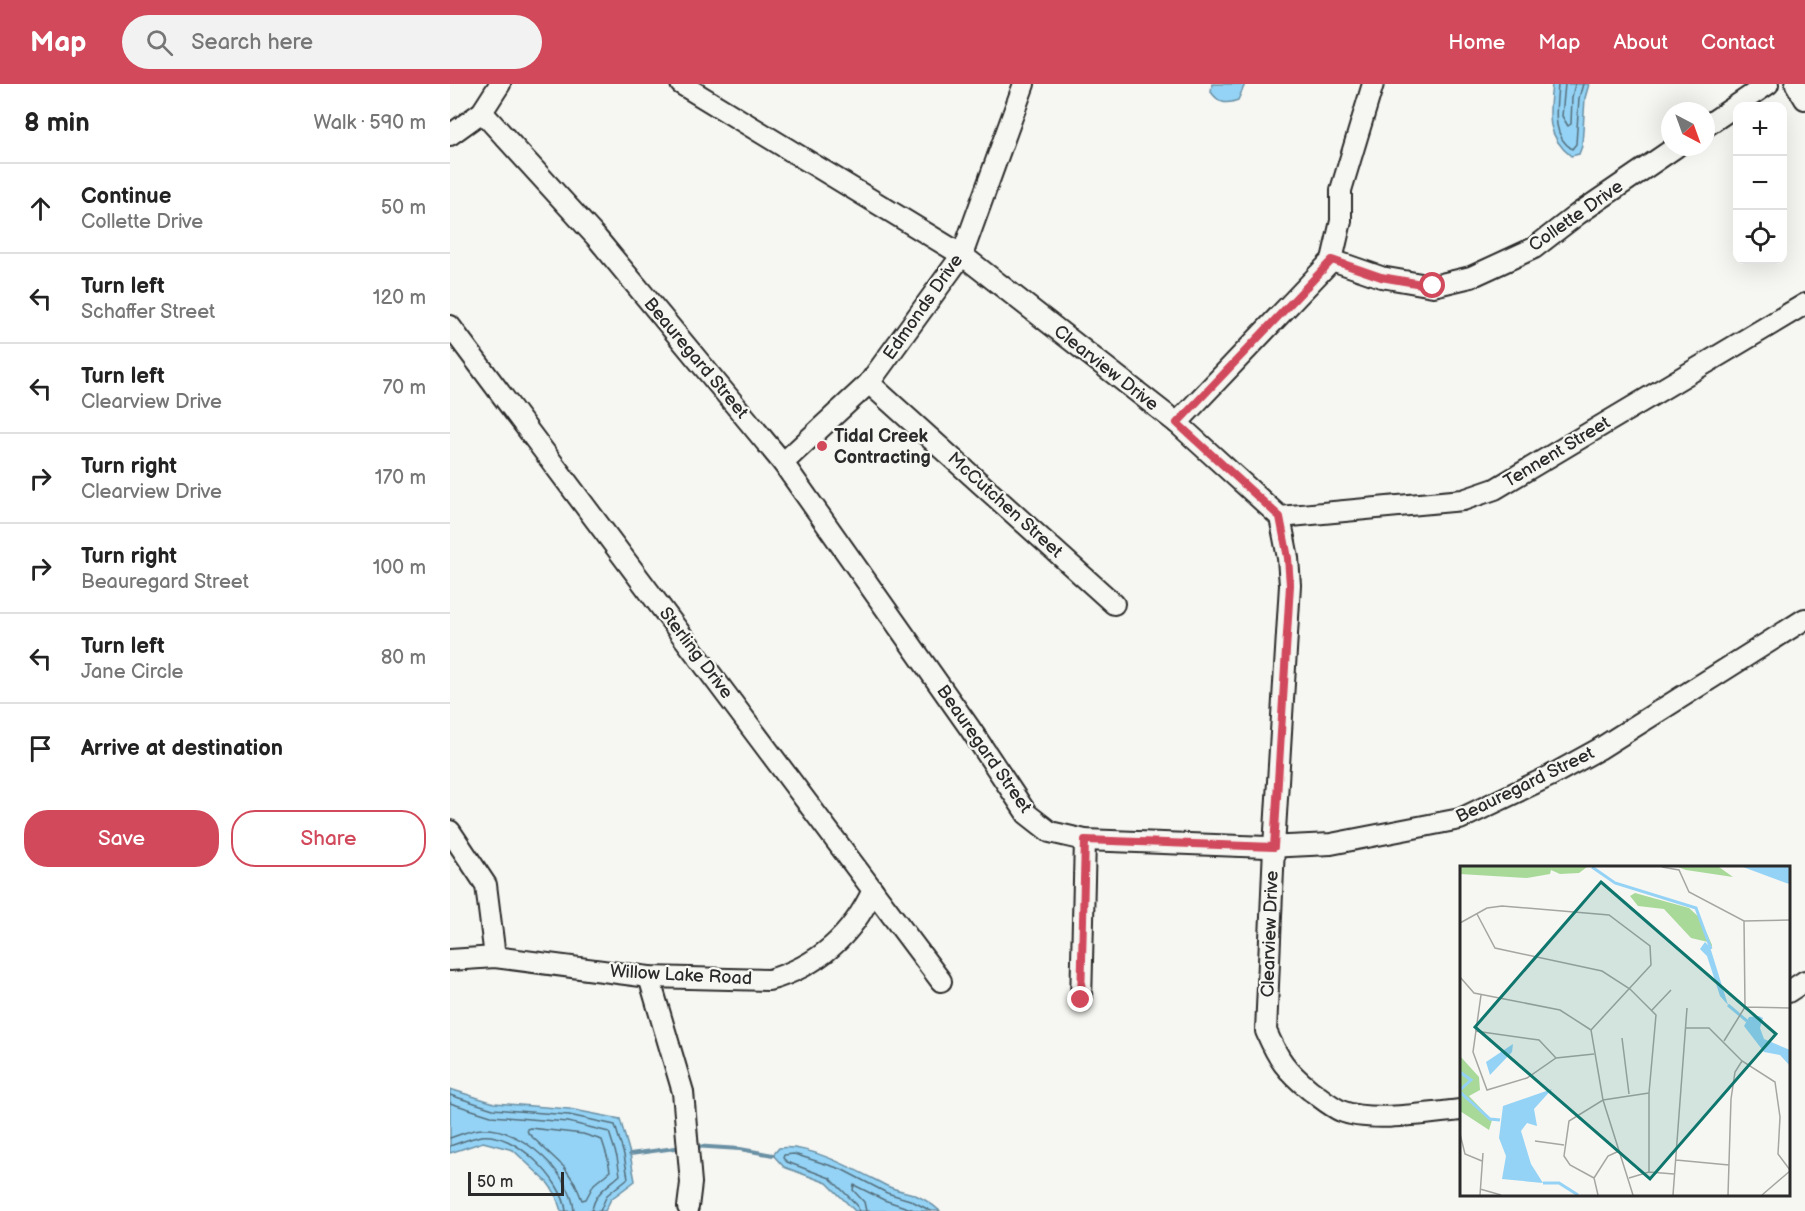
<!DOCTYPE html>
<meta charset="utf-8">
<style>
body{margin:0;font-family:"Balsamiq Sans",sans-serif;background:#f2f2f2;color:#222}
.controls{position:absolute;right:18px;top:18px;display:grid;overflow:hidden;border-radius:12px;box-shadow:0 6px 24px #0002}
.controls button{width:54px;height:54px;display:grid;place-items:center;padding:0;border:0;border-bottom:2px solid #e0e0e0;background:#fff;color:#222;font:30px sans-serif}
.compass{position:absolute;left:1211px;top:18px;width:54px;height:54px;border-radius:50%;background:#fff;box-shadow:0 6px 24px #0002;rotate:139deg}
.scale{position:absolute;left:18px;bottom:15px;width:96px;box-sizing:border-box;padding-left:6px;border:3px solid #2b2b2b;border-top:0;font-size:16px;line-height:21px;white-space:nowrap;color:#2b2b2b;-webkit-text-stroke:4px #f6f6f2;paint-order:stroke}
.stop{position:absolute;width:18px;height:18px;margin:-14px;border:4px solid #d1495b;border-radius:50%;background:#fff}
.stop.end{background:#d1495b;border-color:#fff;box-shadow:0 2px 6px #0008}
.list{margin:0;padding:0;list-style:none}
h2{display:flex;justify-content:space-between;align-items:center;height:78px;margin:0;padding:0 24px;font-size:26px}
h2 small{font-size:20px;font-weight:400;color:#767676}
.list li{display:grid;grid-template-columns:39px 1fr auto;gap:18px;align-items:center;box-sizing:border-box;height:90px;padding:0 24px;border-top:2px solid #e0e0e0}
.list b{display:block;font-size:22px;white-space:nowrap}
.list p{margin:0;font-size:20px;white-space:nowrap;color:#767676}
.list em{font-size:20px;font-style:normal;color:#767676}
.actions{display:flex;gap:12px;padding:18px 24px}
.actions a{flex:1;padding:14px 0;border:2px solid #d1495b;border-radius:24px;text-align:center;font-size:21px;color:#d1495b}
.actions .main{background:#d1495b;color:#fff}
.icon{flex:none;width:33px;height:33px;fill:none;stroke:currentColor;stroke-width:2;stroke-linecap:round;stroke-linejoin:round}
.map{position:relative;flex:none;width:1355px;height:1127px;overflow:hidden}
header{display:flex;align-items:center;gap:36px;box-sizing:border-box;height:84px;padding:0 30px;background:#d1495b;color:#fff}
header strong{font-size:28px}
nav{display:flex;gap:33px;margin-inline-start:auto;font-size:21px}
.search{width:420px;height:54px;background:#f2f2f2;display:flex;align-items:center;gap:15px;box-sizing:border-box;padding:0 21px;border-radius:33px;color:#767676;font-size:22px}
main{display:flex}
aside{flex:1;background:#fff}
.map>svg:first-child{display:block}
</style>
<header>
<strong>Map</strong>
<div class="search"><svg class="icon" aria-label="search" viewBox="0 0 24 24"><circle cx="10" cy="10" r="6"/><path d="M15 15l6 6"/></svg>Search here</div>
<nav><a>Home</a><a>Map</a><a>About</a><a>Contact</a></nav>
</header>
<main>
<aside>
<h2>8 min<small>Walk · 590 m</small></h2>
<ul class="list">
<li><svg class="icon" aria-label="ahead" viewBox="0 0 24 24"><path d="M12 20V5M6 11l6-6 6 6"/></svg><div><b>Continue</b><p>Collette Drive</p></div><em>50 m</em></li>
<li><svg class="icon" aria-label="left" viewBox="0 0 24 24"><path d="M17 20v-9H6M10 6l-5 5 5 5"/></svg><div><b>Turn left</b><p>Schaffer Street</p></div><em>120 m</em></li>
<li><svg class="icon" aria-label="left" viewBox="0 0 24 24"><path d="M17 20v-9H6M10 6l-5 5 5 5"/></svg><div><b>Turn left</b><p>Clearview Drive</p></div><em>70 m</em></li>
<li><svg class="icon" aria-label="right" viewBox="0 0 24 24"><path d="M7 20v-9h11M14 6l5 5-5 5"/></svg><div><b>Turn right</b><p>Clearview Drive</p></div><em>170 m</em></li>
<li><svg class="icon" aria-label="right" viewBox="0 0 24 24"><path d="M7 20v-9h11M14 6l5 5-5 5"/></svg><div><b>Turn right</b><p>Beauregard Street</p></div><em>100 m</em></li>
<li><svg class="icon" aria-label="left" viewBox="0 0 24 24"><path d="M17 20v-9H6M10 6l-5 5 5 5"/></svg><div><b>Turn left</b><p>Jane Circle</p></div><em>80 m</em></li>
<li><svg class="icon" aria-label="arrive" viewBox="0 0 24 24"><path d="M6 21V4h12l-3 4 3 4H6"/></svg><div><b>Arrive at destination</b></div></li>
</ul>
<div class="actions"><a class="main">Save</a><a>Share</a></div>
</aside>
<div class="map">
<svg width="1355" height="1127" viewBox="0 0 1355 1127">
<rect width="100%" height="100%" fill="#f6f6f2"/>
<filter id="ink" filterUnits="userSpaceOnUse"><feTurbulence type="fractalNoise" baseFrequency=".0167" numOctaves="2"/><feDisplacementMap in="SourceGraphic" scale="12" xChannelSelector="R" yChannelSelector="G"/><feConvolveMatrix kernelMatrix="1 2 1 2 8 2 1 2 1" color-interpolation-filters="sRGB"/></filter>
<g filter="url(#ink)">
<g fill="#94d3f5" stroke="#6a90a4" stroke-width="1.5">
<path d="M762,0H795L788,16C775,21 769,19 761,8Z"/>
<path d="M1102,0H1139L1135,14L1132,62L1129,70L1121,72C1095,51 1099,30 1102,0Z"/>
<polygon points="0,1005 44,1019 119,1025 170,1035 180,1070 185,1097 161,1115 155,1127 111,1127 105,1109 97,1098 63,1066 33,1058 0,1069"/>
<path d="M329,1064C361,1060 409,1088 437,1102C445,1106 454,1107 463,1110C473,1114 482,1120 490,1127H405L377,1099L334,1083L323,1071Z"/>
</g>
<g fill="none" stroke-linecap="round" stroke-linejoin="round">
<g stroke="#556e7c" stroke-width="1.5">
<path d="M1108,0C1107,22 1100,51 1122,65L1126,60L1129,14L1133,0"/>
<polyline points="1115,0 1112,32 1118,42 1121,40 1122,13 1125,0"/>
<polyline points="0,1011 43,1025 119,1031 165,1041 174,1071 178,1094 157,1111 150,1127"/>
<path d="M0,1019L41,1032L118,1038L159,1048L167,1073L170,1091C158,1102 144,1109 142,1127"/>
<polygon points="80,1044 133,1050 152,1056 158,1075 160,1087 144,1100 136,1115 132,1116 125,1099 114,1083 78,1049 77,1045"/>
<path d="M0,1054C9,1051 22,1045 32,1045C69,1042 122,1090 124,1127"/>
<path d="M0,1062C9,1059 21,1054 31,1052C64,1047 113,1096 116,1127"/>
<polyline points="409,1127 407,1121 380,1094 337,1078 333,1074 334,1071 344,1070 391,1085 437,1109 460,1116 481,1127"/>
<polyline points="416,1127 414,1118 403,1106 404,1101 434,1116 467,1127"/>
</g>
<g stroke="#6a90a4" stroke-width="4">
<polyline points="243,1062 290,1065 323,1071"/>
<polyline points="180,1070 233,1063"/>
</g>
<g stroke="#2b2b2b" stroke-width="24">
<g id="minor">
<path d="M231,0L512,171L727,339L830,433L838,474L840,501L824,763L816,947C829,977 836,986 860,1006C870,1013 880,1022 891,1027C920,1039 980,1029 1011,1026"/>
<polyline points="1346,0 1355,15"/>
<polyline points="32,28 146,153 333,379 519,643 577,730 600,748 635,756 817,763 881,760 1010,735 1100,692 1149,665 1355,535"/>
<polyline points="1256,42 1318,0"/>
<polyline points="0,51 32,28 50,0"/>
<polyline points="882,176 931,193 983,202 1021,193 1084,164 1128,130 1226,63"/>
<polyline points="0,242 491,897"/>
<polyline points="419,299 664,520"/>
<polyline points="727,339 882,176 891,137 891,106 923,0"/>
<polyline points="333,379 419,299 512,171 574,0"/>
<polyline points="830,433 1013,416 1045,405 1355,220"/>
<polyline points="0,747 36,801 45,873"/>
<path d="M0,876L45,873L199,893L319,896C368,882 402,852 423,806"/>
<polyline points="199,893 233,1008 241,1099 238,1123"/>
<polyline points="1338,908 1355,897"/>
<polyline points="631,917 635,756"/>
</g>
</g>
<use href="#minor" stroke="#f6f6f2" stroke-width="20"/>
</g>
</g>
<g fill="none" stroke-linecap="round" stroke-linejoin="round" filter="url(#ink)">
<polyline stroke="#d1495b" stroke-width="8" points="631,916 635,756 824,763 840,501 838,474 830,433 727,339 882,176 931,193 983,202"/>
</g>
<circle fill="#d1495b" stroke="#f6f6f2" stroke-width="2" cx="372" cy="362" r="6"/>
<g text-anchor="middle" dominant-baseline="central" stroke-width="4.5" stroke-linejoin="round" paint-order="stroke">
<g font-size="18" fill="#2b2b2b" stroke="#f6f6f2">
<text transform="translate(1126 132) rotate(-35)">Collette Drive</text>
<text transform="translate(473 223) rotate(-55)">Edmonds Drive</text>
<text transform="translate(246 274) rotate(50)">Beauregard Street</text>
<text transform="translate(656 284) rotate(38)">Clearview Drive</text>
<text transform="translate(1107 368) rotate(-31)">Tennent Street</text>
<text transform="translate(555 421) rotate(42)">McCutchen Street</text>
<text transform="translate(246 569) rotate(53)">Sterling Drive</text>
<text transform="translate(534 665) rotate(55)">Beauregard Street</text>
<text transform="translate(1075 701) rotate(-26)">Beauregard Street</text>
<text transform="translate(820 850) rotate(-88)">Clearview Drive</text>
<text transform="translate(231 891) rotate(3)">Willow Lake Road</text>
</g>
<g font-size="18" font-weight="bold" fill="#2b2b2b" stroke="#f6f6f2" text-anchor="start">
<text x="384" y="352">Tidal Creek<tspan x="384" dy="21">Contracting</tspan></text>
</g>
</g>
<g transform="translate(1010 782)">
<rect width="330" height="330" fill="#f6f6f2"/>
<path d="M0,1H127L119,7L100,8L91,4L90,8L67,12L0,8ZM218,1H259L273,11L226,4ZM175,27L229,42L240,52L252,79L251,83L248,76L231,72L204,43L178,40L170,30ZM0,190L19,211L20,224L9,230L32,254L29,264L0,245Z" fill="#a8d999"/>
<path d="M283,1H330V18L326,17ZM245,76L250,81L268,139L260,130L247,90L240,83ZM299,150L303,152L300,162L304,173L330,184V200L320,189L304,186L284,160L289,151ZM53,178L52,186L30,209L26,196ZM92,223L74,243L77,260L67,257L61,265L71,298L83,317L42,313L46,290L39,272L43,240Z" fill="#94d3f5"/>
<path fill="none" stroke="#94d3f5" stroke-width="3" d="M132,1L155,17L236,42L251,83M268,139L287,155M0,206L11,214L0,224M0,226L30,253L40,254M83,317H99L118,329"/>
<path fill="none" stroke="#a5a5a2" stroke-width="1.5" d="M202,1L219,4L229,26L284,55L330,54M17,48L35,82L142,105L170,123L196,149L189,227V306M284,55L285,141M0,57L27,42L42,40L149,49L190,80L191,99L131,164L143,234L173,329M0,111L14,127L100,144L131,164M21,129L13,186L27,224L67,212L96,192L134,188M285,141L330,142M192,144L211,124M225,162H249L282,195L315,216L320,251L318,288L330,304M15,165L79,174L96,192M162,172L169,228M264,175L285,141M0,268L5,288L22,295M75,275L104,279M216,294L269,299M134,312L110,299L104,290L109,255L143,234L189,227M169,312L189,306L214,308M20,323L41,329M20,329L23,287M138,329L134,312L148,290L159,285M213,329L227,142M268,329L271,233L275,206L282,195M302,329L330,305"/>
<path fill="#0f766e" fill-opacity="0.15" stroke="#0f766e" stroke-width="3" d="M141,16L316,168L190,313L15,161Z"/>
<rect width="330" height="330" fill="none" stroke="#2b2b2b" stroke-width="3"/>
</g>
</svg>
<div class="controls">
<button>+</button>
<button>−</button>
<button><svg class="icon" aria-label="locate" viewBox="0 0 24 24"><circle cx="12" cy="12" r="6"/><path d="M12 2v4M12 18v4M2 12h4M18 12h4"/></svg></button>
</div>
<svg class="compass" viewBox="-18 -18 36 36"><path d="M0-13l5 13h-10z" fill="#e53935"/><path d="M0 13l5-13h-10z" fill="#767676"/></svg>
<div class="scale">50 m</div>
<div class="stop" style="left:983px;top:202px"></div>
<div class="stop end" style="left:631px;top:916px"></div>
</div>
</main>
